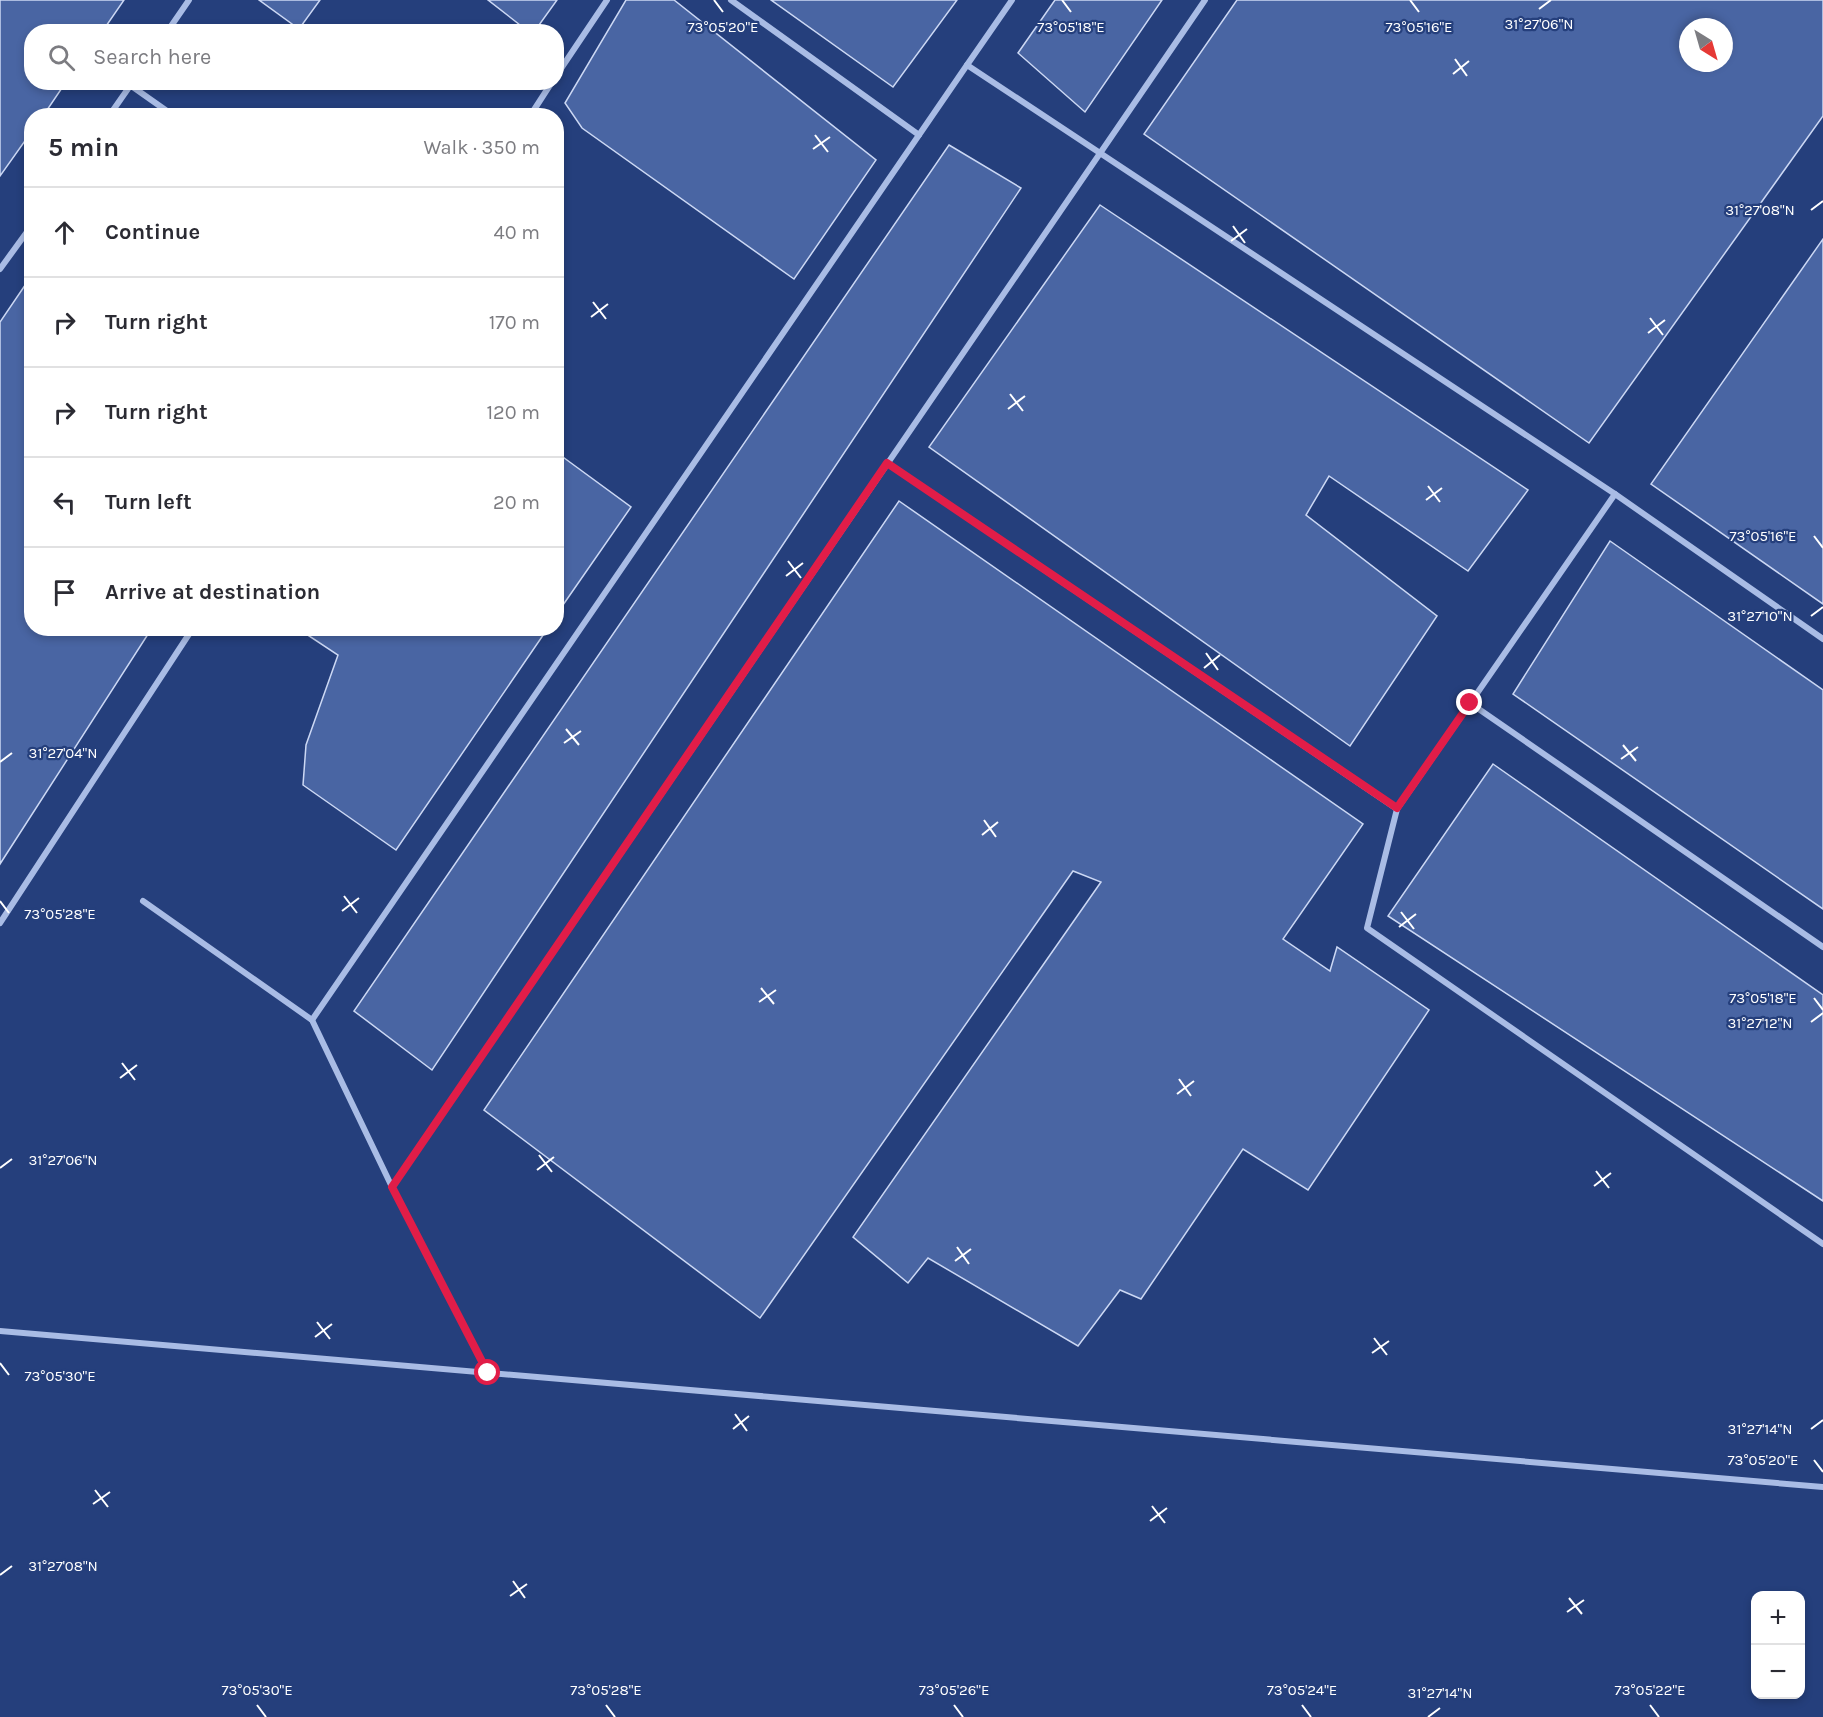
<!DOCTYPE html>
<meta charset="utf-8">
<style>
body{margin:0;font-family:Karla,sans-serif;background:#f2f2f3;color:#2b2b33}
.controls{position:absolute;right:18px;bottom:18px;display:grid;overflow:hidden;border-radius:12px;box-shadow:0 3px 9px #0003}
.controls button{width:54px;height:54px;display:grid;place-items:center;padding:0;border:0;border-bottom:2px solid #e1e1e2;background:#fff;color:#2b2b33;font:30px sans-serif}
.compass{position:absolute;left:1679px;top:18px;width:54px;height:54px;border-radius:50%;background:#fff;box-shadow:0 3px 9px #0003;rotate:143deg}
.stop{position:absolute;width:18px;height:18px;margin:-14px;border:4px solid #e11d48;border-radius:50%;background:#fff}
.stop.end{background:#e11d48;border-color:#fff;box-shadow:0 2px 6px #0008}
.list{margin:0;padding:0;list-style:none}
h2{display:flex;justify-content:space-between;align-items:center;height:78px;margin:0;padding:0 24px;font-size:26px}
h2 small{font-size:20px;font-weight:400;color:#7c7c81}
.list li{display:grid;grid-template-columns:39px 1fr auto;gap:18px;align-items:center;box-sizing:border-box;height:90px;padding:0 24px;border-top:2px solid #e1e1e2}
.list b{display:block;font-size:22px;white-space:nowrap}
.list em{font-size:20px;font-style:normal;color:#7c7c81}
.icon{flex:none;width:33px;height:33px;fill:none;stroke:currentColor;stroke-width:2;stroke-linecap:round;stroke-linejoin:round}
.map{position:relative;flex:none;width:1823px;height:1717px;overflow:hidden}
.search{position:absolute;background:#fff;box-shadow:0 3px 9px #0003;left:24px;top:24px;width:540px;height:66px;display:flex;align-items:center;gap:15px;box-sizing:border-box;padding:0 21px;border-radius:24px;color:#7c7c81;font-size:22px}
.panel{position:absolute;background:#fff;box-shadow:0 3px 9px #0003;left:24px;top:108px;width:540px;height:528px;border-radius:24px}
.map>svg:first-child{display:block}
</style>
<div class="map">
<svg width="1823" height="1717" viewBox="0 0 1823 1717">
<rect width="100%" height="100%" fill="#253f7c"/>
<g fill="#4965a3" stroke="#ccd8f4" stroke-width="1.5" fill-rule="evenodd">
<polygon points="0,0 124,0 102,32 32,32 32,82 66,82 43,116 32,116 32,131 0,176"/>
<polygon points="259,0 320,0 299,29"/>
<polygon points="488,0 557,0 534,32 529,32"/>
<polygon points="626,0 674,0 876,160 794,279 582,128 565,103"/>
<polygon points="771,0 957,0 893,87"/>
<polygon points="1055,0 1162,0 1085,112 1018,53"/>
<path d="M1237,0H1823V116L1589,443L1144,134ZM1688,27H1724V63H1688Z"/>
<polygon points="949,145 1021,188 432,1070 354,1011"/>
<polygon points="1100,205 1528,490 1468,571 1329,476 1306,515 1437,616 1350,746 929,447"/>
<polygon points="1823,239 1823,604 1651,484"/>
<polygon points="32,275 32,628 152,628 0,864 0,322"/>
<polygon points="556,452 631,507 556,615"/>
<polygon points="899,501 1363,824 1283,939 1330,971 1337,947 1429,1010 1308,1190 1243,1149 1141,1299 1120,1290 1078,1346 928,1258 908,1283 853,1237 1101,882 1073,871 760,1318 484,1110"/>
<polygon points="1610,541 1823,690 1823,909 1513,694"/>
<polygon points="297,628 548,628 396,850 303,785 306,745 338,655"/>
<polygon points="1493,764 1823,995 1823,1201 1388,916"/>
</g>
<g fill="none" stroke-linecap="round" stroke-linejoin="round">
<g stroke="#a9bce5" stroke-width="6">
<polyline points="731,0 919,135"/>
<polyline points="1012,0 967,65 1615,494 1823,639"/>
<polyline points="167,32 189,0"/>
<polyline points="556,76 607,0"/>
<polyline points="130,85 174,116"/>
<polyline points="109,116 132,83"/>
<polyline points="530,116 552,82"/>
<polyline points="0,269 32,225"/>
<polyline points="887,463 1397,809 1615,494"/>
<polyline points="1470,703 1823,947"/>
<polyline points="1397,809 1367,928 1823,1244"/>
<polyline points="143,901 312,1020 392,1187"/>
<polyline points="0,923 193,628"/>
<polyline points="312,1020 967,65"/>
<polyline points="0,1331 1823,1487"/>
<polyline points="488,1373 392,1187 1205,0"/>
</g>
</g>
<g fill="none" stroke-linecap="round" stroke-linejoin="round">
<polyline stroke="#e11d48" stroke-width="8" points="488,1373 392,1187 887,463 1397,808 1470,703"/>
</g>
<path fill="none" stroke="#fff" stroke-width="2" d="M714,0L723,12M1062,0L1071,12M1410,0L1419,12M1539,9L1551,0M1455,59L1467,76M1453,74L1469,61M815,135L828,152M813,149L830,137M1811,210L1823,201M1233,226L1245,243M1231,241L1247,229M593,302L606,319M591,317L608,304M1650,318L1663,335M1648,333L1665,320M1010,394L1023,411M1008,409L1025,396M1428,486L1440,502M1426,500L1442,488M1814,536L1823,548M788,561L801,578M786,576L803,563M1811,616L1823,607M1206,653L1218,670M1204,668L1220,655M566,729L579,745M564,743L581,731M1623,745L1636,761M1621,759L1638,747M0,762L12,753M984,820L996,837M982,835L998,822M344,896L357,913M0,901L9,913M342,911L359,898M1401,912L1414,929M1399,927L1416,914M761,988L774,1004M1814,998L1823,1010M759,1002L776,990M1811,1022L1823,1013M122,1063L135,1080M120,1078L137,1065M1179,1079L1191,1096M1177,1094L1194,1081M539,1155L552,1172M0,1168L12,1159M537,1170L554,1157M1596,1171L1609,1188M1594,1186L1611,1173M957,1247L969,1264M955,1261L971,1249M317,1322L330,1339M315,1337L332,1324M1374,1338L1387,1355M1372,1353L1389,1341M0,1363L9,1375M735,1414L747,1431M733,1429L749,1416M1811,1429L1823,1420M1814,1460L1823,1472M95,1490L108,1507M93,1504L110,1492M1152,1506L1165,1523M1150,1521L1167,1508M0,1575L12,1566M513,1581L525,1598M510,1596L527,1584M1569,1598L1582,1614M1567,1612L1584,1600M257,1705L266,1717M606,1705L615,1717M954,1705L963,1717M1302,1705L1311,1717M1650,1705L1659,1717M1428,1717L1440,1708"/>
<g font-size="15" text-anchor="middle" fill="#fff" stroke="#253f7c" stroke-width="4.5" stroke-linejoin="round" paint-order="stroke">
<text x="1539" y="29">31°27'06"N</text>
<text x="723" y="32">73°05'20"E</text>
<text x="1071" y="32">73°05'18"E</text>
<text x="1419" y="32">73°05'16"E</text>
<text x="1760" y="215">31°27'08"N</text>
<text x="1763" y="541">73°05'16"E</text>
<text x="1760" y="621">31°27'10"N</text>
<text x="63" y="758">31°27'04"N</text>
<text x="60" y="919">73°05'28"E</text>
<text x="1763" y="1003">73°05'18"E</text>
<text x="1760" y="1028">31°27'12"N</text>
<text x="63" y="1165">31°27'06"N</text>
<text x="60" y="1381">73°05'30"E</text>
<text x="1760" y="1434">31°27'14"N</text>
<text x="1763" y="1465">73°05'20"E</text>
<text x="63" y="1571">31°27'08"N</text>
<text x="257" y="1695">73°05'30"E</text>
<text x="606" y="1695">73°05'28"E</text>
<text x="954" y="1695">73°05'26"E</text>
<text x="1302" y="1695">73°05'24"E</text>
<text x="1650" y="1695">73°05'22"E</text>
<text x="1440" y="1698">31°27'14"N</text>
</g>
</svg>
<div class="controls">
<button>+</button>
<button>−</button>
</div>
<svg class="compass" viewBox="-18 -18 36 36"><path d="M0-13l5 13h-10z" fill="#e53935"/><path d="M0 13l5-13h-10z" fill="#7c7c81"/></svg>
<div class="stop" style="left:488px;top:1373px"></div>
<div class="stop end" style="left:1470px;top:703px"></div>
<div class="search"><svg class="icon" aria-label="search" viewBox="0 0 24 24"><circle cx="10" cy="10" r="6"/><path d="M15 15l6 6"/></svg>Search here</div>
<section class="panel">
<h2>5 min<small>Walk · 350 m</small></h2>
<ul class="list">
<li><svg class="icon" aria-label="ahead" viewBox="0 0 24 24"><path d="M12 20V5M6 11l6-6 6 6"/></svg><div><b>Continue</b></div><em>40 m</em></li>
<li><svg class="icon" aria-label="right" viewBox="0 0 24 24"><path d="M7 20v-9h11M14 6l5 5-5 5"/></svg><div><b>Turn right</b></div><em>170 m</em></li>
<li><svg class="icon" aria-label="right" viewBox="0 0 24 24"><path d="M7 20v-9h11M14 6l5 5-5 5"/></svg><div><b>Turn right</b></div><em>120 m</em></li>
<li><svg class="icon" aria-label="left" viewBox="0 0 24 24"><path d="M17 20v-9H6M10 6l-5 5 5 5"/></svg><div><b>Turn left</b></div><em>20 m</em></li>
<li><svg class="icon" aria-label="arrive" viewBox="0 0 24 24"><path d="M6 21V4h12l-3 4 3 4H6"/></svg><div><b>Arrive at destination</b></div></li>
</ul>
</section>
</div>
